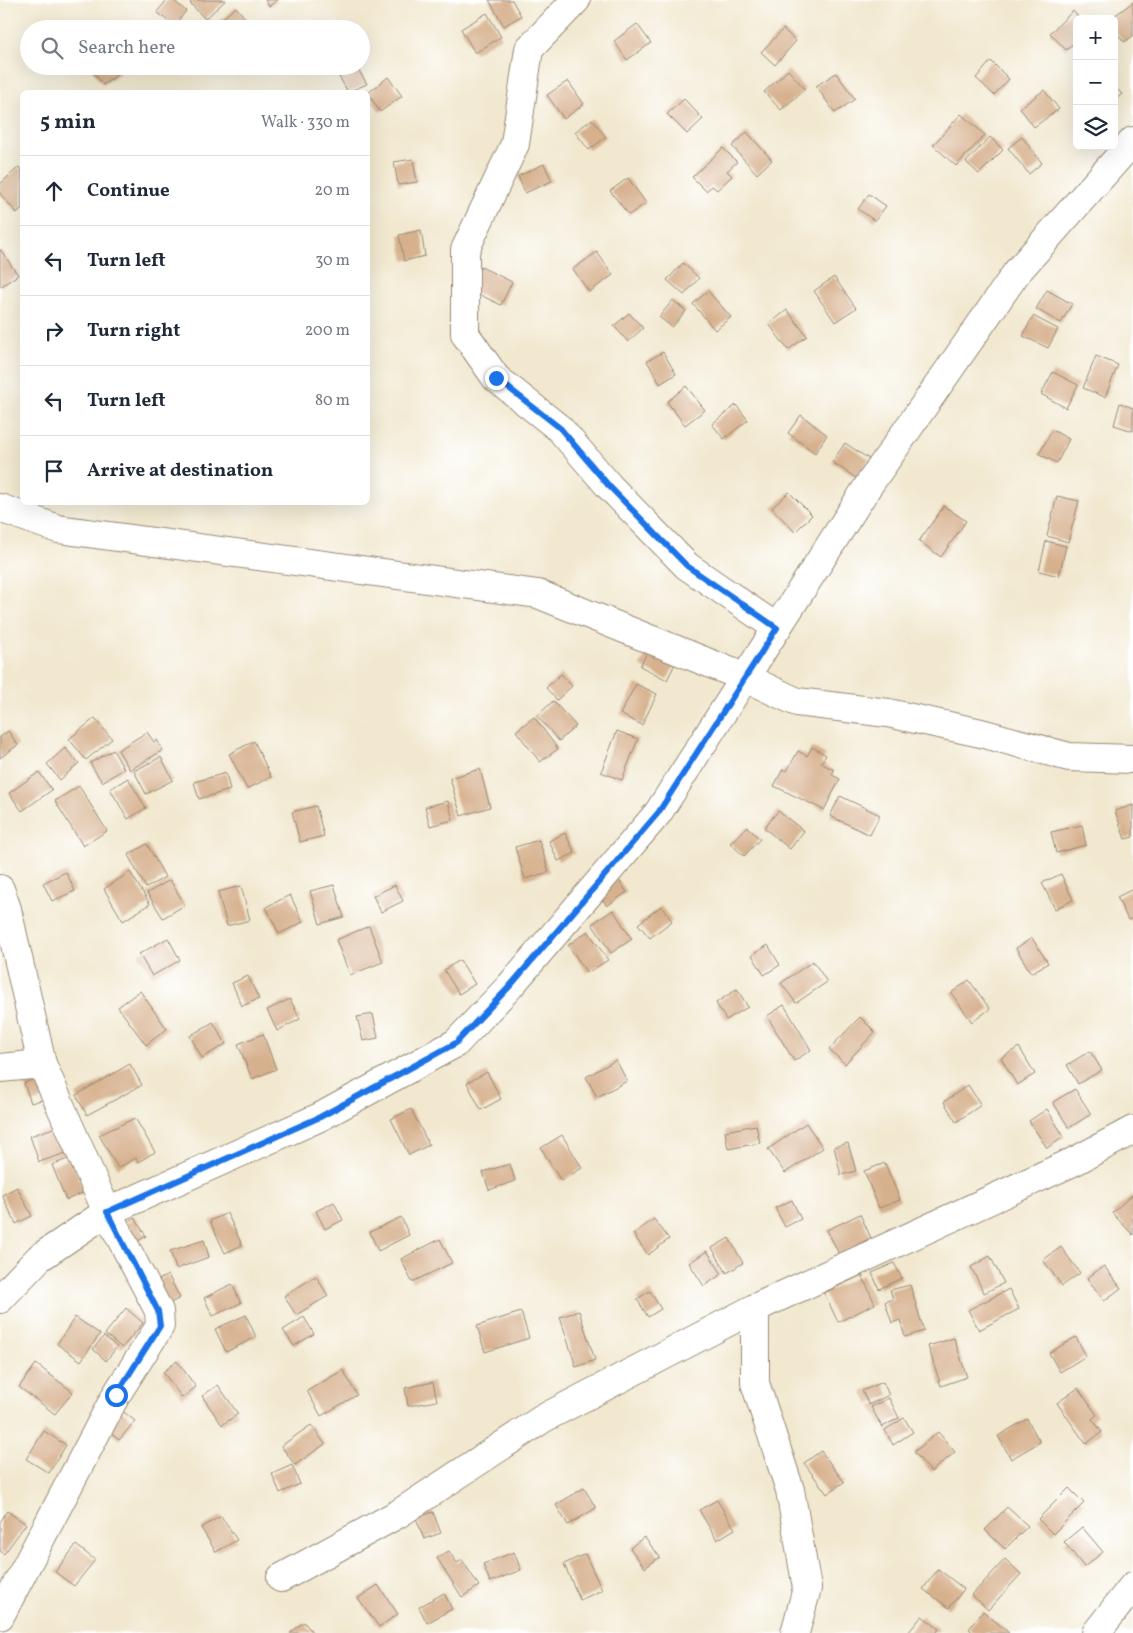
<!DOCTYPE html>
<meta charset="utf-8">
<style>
body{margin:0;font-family:Vollkorn,serif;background:#f6f6f7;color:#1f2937}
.controls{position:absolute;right:15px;top:15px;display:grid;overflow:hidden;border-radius:8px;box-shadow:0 5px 20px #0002}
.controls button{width:45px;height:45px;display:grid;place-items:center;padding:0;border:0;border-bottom:1px solid #e0e1e3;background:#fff;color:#1f2937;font:25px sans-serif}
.stop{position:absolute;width:15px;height:15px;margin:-11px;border:4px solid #1a73e8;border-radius:50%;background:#fff}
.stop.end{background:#1a73e8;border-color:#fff;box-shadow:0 1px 5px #0008}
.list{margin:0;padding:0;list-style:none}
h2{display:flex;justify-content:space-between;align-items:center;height:65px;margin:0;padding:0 20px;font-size:21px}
h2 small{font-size:16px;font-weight:400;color:#747a83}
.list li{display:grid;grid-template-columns:32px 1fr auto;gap:15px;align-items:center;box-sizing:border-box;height:70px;padding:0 20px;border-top:1px solid #e0e1e3}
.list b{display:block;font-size:19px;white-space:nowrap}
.list em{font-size:16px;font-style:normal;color:#747a83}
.icon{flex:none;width:28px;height:28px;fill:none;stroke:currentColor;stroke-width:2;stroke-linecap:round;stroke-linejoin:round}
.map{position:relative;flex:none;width:1133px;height:1633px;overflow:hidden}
.search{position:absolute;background:#fff;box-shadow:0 5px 20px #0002;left:20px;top:20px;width:350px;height:55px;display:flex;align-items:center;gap:12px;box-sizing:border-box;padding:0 18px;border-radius:28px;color:#747a83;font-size:19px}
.panel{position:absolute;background:#fff;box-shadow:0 5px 20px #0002;left:20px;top:90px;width:350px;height:415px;border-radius:8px}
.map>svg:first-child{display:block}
</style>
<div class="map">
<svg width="1133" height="1633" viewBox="0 0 1133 1633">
<rect width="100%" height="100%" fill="#fff"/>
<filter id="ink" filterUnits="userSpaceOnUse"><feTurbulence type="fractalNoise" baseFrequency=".02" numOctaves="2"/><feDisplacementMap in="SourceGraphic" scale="10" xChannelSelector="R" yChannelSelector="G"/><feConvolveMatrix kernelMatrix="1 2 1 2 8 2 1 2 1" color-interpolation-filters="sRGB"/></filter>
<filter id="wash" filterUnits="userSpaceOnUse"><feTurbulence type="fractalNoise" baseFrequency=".0096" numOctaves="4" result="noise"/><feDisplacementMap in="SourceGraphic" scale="20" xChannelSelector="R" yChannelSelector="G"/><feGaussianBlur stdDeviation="1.12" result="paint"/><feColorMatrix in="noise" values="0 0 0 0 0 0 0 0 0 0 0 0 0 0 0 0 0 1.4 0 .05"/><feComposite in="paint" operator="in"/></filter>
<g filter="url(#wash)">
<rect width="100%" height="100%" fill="#f1e8cf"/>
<g id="blocks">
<g fill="#d7b18e">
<polygon points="167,0 173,0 186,11 174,26 157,12"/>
<polygon points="193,0 226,0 205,19 190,3"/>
<polygon points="265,0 278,0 269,6"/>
<polygon points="489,0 512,0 521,16 504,26"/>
<polygon points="1133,2 1133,36 1124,42 1114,29 1114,19 1110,19"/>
<polygon points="236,7 246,19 234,29 225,29 219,21"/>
<polygon points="1073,11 1080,19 1077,19 1077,40 1066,50 1050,33"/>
<polygon points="487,13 501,37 475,53 461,29"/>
<polygon points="637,24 651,43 627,60 614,41"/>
<polygon points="783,29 796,41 775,65 761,52"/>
<polygon points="991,61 1009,79 994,95 976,78"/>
<polygon points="89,66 129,66 103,85"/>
<polygon points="338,66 356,66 367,84 348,92 334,68"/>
<polygon points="788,70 805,89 781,110 764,92"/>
<polygon points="836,73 855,99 835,113 816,86"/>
<polygon points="388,77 402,96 380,112 368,93"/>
<polygon points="568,81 584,104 564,119 547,95"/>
<polygon points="1114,86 1122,94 1114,101"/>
<polygon points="1044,90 1059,109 1034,127 1020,108"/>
<polygon points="684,99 703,119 687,134 667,114"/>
<polygon points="961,114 985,135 956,166 933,145"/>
<polygon points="592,119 606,137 589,150 575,132"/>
<polygon points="747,132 772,160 757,174 732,146"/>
<polygon points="990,137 1003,150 979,174 966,162"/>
<polygon points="1022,137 1042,163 1029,174 1008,148"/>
<polygon points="723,148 737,162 727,171 732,176 717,190 712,186 706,191 692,177"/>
<polygon points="413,159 417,182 398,185 394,162"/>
<polygon points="544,164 552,181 525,193 518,176"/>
<polygon points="19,167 22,171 22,208 17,213 0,194 0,184"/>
<polygon points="628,178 646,203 629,215 610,191"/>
<polygon points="869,194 886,206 875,221 858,209"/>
<polygon points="421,230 425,256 404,261 399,235"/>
<polygon points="0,249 18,275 0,287"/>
<polygon points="597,252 613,275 589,292 573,269"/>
<polygon points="683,263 699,278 684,295 667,280"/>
<polygon points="481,267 512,282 501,305 470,290"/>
<polygon points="834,277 856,308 835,322 814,291"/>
<polygon points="1047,290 1072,304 1061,323 1036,309"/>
<polygon points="708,291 731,317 715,330 693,304"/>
<polygon points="673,300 686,311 672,327 659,317"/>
<polygon points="787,310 807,336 788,350 769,324"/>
<polygon points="629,313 643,328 628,342 614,326"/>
<polygon points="1033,316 1058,329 1048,348 1023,336"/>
<polygon points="663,352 676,374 660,384 647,361"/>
<polygon points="1096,356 1118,365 1105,397 1083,388"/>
<polygon points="1053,372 1078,385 1066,408 1041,394"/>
<polygon points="686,386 705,410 685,425 667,402"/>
<polygon points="1120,403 1133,408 1133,431 1114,425"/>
<polygon points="736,405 748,420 724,439 712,424"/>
<polygon points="801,415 827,435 815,453 788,433"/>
<polygon points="1052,430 1069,439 1057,463 1039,454"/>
<polygon points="845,443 869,459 856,478 832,462"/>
<polygon points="789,492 812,515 795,532 772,508"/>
<polygon points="1057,496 1079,501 1068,542 1047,536"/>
<polygon points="944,506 966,521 941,557 919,541"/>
<polygon points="1046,541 1066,546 1059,576 1039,571"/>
<polygon points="649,649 676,662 667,680 640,666"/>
<polygon points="561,674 572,686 557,700 546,688"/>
<polygon points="636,684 657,694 642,725 620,714"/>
<polygon points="553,701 576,726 559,741 537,716"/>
<polygon points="534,717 558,749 540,762 516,731"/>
<polygon points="95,718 112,739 86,760 69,739"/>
<polygon points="8,731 18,745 0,758 0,737"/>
<polygon points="617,731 638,739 622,780 601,772"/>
<polygon points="147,732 154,742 157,740 163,750 130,770 118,750"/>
<polygon points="254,741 271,777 247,789 229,754"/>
<polygon points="812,747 826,755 821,763 834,770 832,775 840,779 824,810 774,786 783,769 787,771 798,751 807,756"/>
<polygon points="65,748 79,763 60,780 47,764"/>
<polygon points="113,750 124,769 102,782 90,763"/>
<polygon points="161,757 173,780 146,794 134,771"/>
<polygon points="480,769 490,807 461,816 450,778"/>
<polygon points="39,772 52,790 22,811 9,793"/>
<polygon points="226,773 230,790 199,799 194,782"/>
<polygon points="128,778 146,808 128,819 110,789"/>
<polygon points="79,786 107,831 83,846 55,801"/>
<polygon points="840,796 880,815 870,835 830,816"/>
<polygon points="448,801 453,820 430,826 425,807"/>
<polygon points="1133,805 1133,837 1125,839 1115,811"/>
<polygon points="316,806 324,836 300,842 292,812"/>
<polygon points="778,811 804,831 790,849 764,828"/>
<polygon points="1082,825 1086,845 1056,853 1051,832"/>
<polygon points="747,827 760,839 744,856 730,843"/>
<polygon points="565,833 575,853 558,861 549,841"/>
<polygon points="539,840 549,872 525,879 515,847"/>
<polygon points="147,844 165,877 146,888 128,855"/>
<polygon points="66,872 75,891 52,901 43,883"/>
<polygon points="130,872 150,904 123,921 104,889"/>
<polygon points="1061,874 1073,900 1055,909 1042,883"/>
<polygon points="618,879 627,892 607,906 598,893"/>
<polygon points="170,880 185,905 163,918 147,893"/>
<polygon points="334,885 344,917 320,924 310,891"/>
<polygon points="395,885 403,901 381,912 373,896"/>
<polygon points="241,886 250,920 227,926 218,892"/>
<polygon points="1133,889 1133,918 1128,920 1117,897"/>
<polygon points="290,895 303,922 279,934 266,907"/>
<polygon points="661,906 672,921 650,938 638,924"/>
<polygon points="613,910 632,939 611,953 592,924"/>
<polygon points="369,926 383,962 350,975 336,940"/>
<polygon points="588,931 608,960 587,973 568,945"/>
<polygon points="168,938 180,960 152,976 139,954"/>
<polygon points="1032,938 1048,963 1031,973 1016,948"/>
<polygon points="768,945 780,965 764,975 752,955"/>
<polygon points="460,960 475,984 459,994 444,970"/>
<polygon points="813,961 827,982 796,1003 781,983"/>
<polygon points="248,976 259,999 242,1006 232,983"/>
<polygon points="969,980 990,1009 972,1022 951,993"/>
<polygon points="737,989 748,1007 726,1020 716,1003"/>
<polygon points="140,991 167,1029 146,1045 118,1007"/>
<polygon points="290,999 300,1019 277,1031 267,1010"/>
<polygon points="784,1005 811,1050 794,1061 767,1016"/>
<polygon points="373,1014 378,1038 363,1041 357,1017"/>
<polygon points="860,1017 875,1032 845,1064 829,1049"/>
<polygon points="213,1022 226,1044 202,1058 190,1036"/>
<polygon points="263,1034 276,1069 252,1079 238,1044"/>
<polygon points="1019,1047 1035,1074 1017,1085 1001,1058"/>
<polygon points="1090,1051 1102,1070 1078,1084 1067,1065"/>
<polygon points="616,1060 627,1081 597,1097 586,1077"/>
<polygon points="130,1064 142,1085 87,1115 76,1095"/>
<polygon points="487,1072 501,1099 481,1110 467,1083"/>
<polygon points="44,1076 51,1097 31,1103 24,1083"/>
<polygon points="968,1085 981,1105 956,1122 944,1102"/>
<polygon points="1075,1089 1091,1114 1069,1128 1053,1102"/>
<polygon points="411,1109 429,1145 409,1155 391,1119"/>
<polygon points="1047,1109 1064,1137 1047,1148 1029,1121"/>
<polygon points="135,1118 155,1152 138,1162 136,1158 118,1168 99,1135"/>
<polygon points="806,1123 823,1148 785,1173 768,1149"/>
<polygon points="62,1125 72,1151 39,1162 30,1136"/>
<polygon points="756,1125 760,1143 728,1149 725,1131"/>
<polygon points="562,1135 582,1168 561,1181 541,1148"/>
<polygon points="848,1143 856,1171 841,1175 834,1147"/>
<polygon points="70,1158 85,1192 66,1200 52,1165"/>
<polygon points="885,1163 900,1200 879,1208 864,1171"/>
<polygon points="510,1164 515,1181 489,1190 483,1172"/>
<polygon points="17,1187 32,1216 16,1224 2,1195"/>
<polygon points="1133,1194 1133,1235 1112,1213"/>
<polygon points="792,1200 801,1219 785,1227 775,1208"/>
<polygon points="334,1202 343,1220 325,1229 316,1211"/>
<polygon points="227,1213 242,1245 225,1253 210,1221"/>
<polygon points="860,1214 871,1238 839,1254 827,1230"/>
<polygon points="401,1217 409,1235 378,1251 370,1232"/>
<polygon points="135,1218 146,1236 132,1245 121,1226"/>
<polygon points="654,1219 669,1239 648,1255 633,1234"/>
<polygon points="729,1238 743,1263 727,1273 712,1248"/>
<polygon points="440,1239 452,1263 412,1282 401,1259"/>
<polygon points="204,1240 209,1257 176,1269 170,1251"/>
<polygon points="1061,1247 1080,1273 1062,1286 1043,1260"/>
<polygon points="707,1251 722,1274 704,1286 689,1263"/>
<polygon points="990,1256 1004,1283 984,1293 971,1267"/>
<polygon points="894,1263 902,1278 879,1289 872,1273"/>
<polygon points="1104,1266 1121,1288 1104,1301 1087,1278"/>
<polygon points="168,1275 180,1298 163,1307 151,1284"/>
<polygon points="862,1275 875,1304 838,1322 824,1293"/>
<polygon points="316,1276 328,1296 296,1315 284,1296"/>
<polygon points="232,1284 241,1303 213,1316 204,1298"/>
<polygon points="910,1285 924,1331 905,1337 900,1320 892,1323 885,1302 893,1299 890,1290"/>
<polygon points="1009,1289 1019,1309 979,1330 968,1310"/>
<polygon points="650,1291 661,1309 648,1317 637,1299"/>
<polygon points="126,1308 143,1323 122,1348 105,1334"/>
<polygon points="579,1311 595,1360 576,1367 560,1317"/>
<polygon points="521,1312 529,1338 485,1352 477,1326"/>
<polygon points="246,1315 256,1337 226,1352 215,1329"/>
<polygon points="75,1317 100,1334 81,1361 57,1344"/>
<polygon points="304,1317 314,1334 294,1346 283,1330"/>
<polygon points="104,1336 117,1347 106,1361 93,1349"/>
<polygon points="1076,1337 1086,1356 1060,1372 1049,1353"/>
<polygon points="954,1338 967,1377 941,1386 928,1346"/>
<polygon points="177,1361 196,1387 182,1398 163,1372"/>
<polygon points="36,1364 73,1392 55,1414 19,1387"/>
<polygon points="343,1370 357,1395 321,1416 307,1391"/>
<polygon points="433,1382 437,1401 408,1406 405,1388"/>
<polygon points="883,1382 889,1395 869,1405 862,1391"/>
<polygon points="218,1385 238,1414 222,1425 202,1396"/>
<polygon points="1078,1388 1097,1415 1092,1419 1102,1432 1086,1444 1057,1403"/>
<polygon points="889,1398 899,1418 882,1427 871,1407"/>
<polygon points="120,1409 135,1421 119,1440 105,1428"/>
<polygon points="904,1418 913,1432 893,1445 885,1430"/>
<polygon points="1027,1419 1040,1442 1011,1459 998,1436"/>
<polygon points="311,1425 325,1444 295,1465 281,1446"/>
<polygon points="44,1431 66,1445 49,1473 26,1459"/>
<polygon points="938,1432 955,1452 931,1472 914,1452"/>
<polygon points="821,1451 844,1482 827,1494 804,1463"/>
<polygon points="292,1465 300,1484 280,1493 272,1474"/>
<polygon points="584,1488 596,1508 568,1525 556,1505"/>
<polygon points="1069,1488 1084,1503 1053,1534 1038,1519"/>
<polygon points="717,1500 735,1529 717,1540 699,1510"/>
<polygon points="1007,1507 1028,1526 1005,1549 985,1530"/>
<polygon points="7,1511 26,1524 4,1554 0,1551 0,1522"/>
<polygon points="433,1512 441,1533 424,1539 416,1518"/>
<polygon points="221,1516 237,1540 216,1552 201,1528"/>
<polygon points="1082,1527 1103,1552 1084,1567 1064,1542"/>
<polygon points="644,1537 660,1557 645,1568 630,1548"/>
<polygon points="76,1545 95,1560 74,1586 55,1572"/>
<polygon points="449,1551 457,1563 462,1560 479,1586 462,1597 437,1558"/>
<polygon points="514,1552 521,1570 490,1582 483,1564"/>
<polygon points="585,1554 602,1590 580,1600 564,1564"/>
<polygon points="1005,1559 1021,1574 988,1610 972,1595"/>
<polygon points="938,1569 964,1589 949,1608 923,1589"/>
<polygon points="378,1585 398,1614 379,1627 358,1598"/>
<polygon points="444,1593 452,1609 427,1623 419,1607"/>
<polygon points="983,1611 1009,1633 973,1633 969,1629"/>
<polygon points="922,1616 939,1629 936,1633 908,1633"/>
<polygon points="304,1622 313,1633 290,1633"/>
</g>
</g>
</g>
<g filter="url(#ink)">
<use href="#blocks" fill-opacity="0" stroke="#968976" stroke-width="1"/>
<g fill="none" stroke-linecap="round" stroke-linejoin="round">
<g stroke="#968976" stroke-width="30">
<g id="minor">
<polyline points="576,0 529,49 515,144 465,250 465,334 496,378 560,429 609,486 687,566 777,628"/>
<polyline points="0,508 58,529 538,594 746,678 797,702 888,713 981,733 1069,757 1133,759"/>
<polyline points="0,889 7,909 42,1064 107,1212 159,1311 160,1326 116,1395 0,1616"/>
<polyline points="0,1068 42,1064"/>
<polyline points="0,1299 39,1258 107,1212 320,1117 456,1043 510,986 658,813 868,486 1017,272 1133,141"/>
<polyline points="755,1308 755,1383 790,1490 807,1588 795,1633"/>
<polyline points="281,1578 398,1514 544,1418 755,1308 1077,1160 1133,1130"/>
<polyline points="1096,1633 1133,1586"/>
</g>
</g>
<use href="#minor" stroke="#fff" stroke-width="28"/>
</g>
</g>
<g fill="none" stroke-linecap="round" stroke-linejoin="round" filter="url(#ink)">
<polyline stroke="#1a73e8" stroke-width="6" points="116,1395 160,1326 158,1311 107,1212 320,1117 456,1043 510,986 658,813 777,628 687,566 609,486 560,428 496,378"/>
</g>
</svg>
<div class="controls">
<button>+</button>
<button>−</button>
<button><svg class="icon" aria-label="layers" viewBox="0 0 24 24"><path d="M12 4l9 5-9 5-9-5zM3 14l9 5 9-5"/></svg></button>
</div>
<div class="stop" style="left:116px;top:1395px"></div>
<div class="stop end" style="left:496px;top:378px"></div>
<div class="search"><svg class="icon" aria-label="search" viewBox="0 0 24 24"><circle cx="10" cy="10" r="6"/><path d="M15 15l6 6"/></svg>Search here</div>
<section class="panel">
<h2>5 min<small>Walk · 330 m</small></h2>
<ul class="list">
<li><svg class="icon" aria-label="ahead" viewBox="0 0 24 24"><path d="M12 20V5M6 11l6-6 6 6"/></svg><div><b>Continue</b></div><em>20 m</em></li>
<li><svg class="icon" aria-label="left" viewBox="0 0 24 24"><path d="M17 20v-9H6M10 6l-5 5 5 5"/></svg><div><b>Turn left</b></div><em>30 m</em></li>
<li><svg class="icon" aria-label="right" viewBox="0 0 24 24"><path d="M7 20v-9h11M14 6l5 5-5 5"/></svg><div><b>Turn right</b></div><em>200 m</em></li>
<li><svg class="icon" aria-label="left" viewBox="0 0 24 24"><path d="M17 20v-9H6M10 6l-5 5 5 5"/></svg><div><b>Turn left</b></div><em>80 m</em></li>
<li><svg class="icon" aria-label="arrive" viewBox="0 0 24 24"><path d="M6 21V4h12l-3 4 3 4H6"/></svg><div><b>Arrive at destination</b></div></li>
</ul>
</section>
</div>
